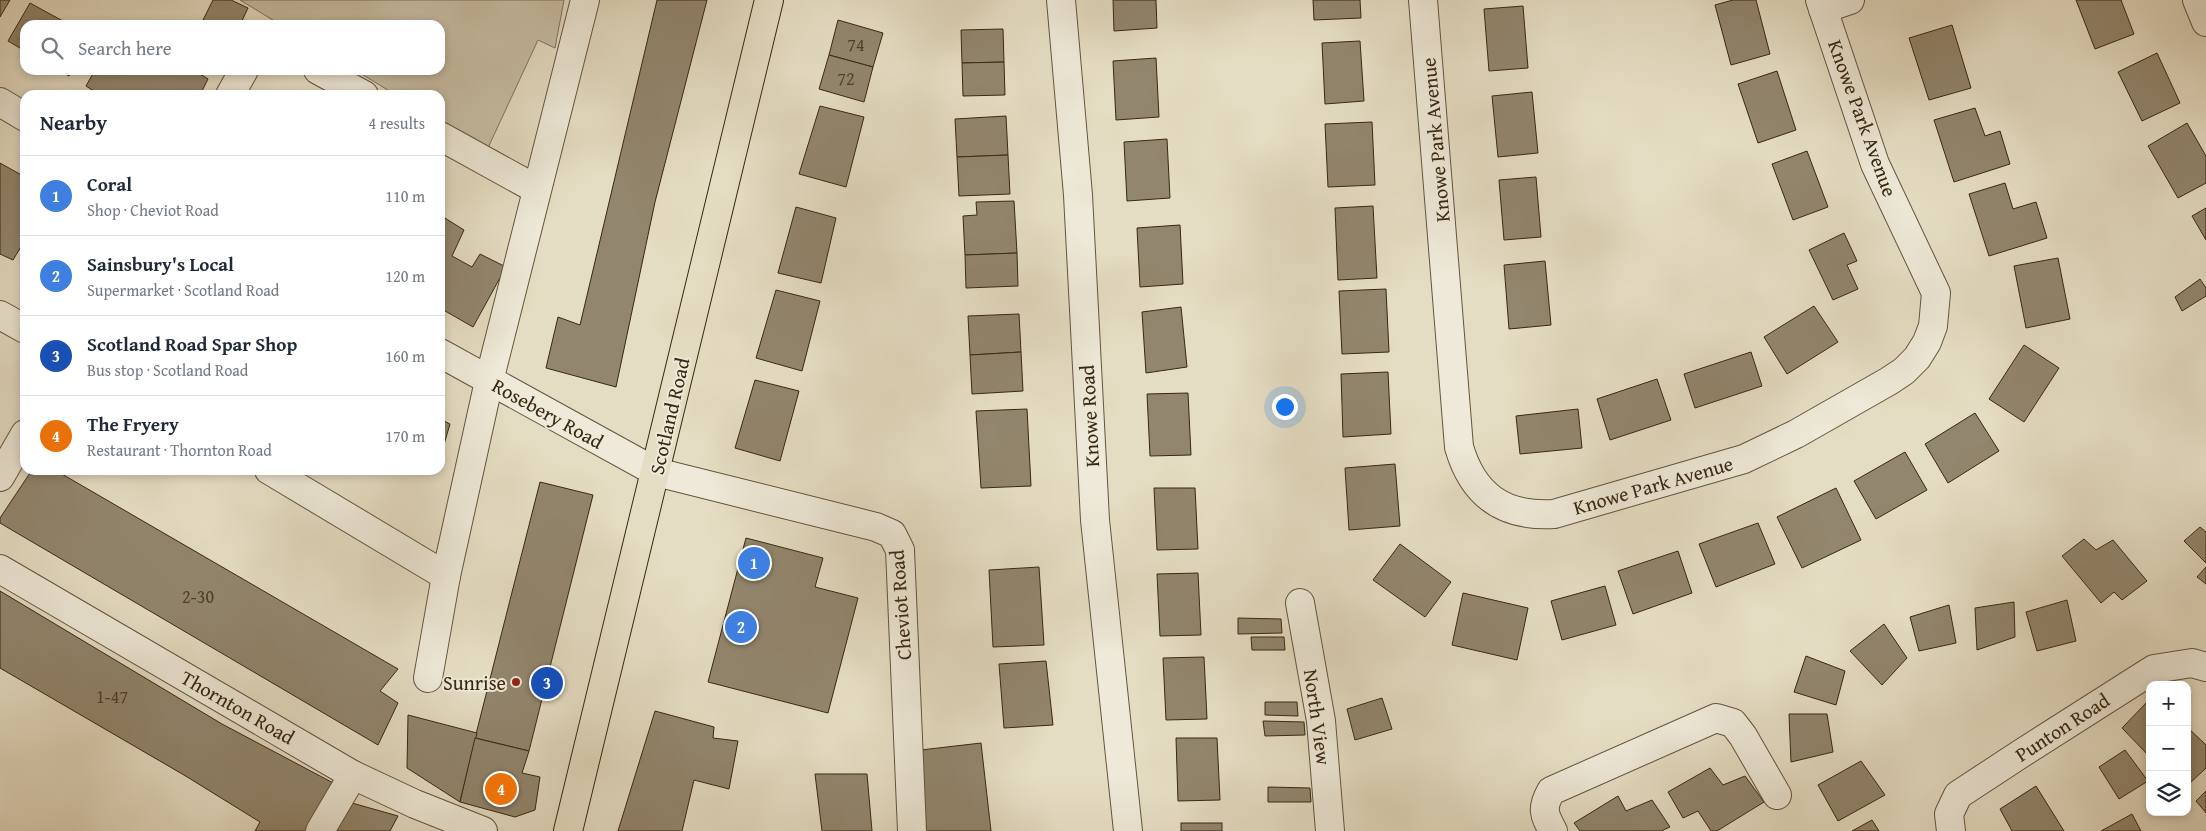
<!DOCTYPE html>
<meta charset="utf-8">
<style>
body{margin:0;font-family:"Gentium Book Plus",serif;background:#f6f6f7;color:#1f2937}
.controls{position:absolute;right:15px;bottom:15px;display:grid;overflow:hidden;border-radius:10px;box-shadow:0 2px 8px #0003}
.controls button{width:45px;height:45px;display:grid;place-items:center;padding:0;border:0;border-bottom:1px solid #e0e1e3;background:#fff;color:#1f2937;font:25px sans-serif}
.you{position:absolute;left:1284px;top:406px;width:18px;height:18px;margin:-12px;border:4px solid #fff;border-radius:50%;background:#1a73e8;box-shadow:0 0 0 8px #1a73e833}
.badge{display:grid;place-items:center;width:32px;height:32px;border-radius:50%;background:#1a73e8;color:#fff;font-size:16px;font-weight:700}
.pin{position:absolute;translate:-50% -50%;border:2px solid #fff;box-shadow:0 1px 5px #0006}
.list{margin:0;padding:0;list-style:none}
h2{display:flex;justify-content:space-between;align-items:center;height:65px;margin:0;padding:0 20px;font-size:21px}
h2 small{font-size:16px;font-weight:400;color:#747a83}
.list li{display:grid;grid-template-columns:32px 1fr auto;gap:15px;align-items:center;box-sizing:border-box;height:80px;padding:0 20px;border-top:1px solid #e0e1e3}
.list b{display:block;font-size:19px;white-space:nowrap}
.list p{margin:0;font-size:16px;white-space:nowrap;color:#747a83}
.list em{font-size:16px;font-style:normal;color:#747a83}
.icon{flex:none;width:28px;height:28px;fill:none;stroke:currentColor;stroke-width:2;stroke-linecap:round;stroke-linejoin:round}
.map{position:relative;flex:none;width:2206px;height:831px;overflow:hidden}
.search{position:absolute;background:#fff;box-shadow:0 2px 8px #0003;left:20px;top:20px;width:425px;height:55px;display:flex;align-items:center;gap:12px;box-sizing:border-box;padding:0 18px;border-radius:15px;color:#747a83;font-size:19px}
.panel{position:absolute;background:#fff;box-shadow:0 2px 8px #0003;left:20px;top:90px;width:425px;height:385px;border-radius:15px}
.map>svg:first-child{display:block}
</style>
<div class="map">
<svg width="2206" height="831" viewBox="0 0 2206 831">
<rect width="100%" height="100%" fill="#e5ddc3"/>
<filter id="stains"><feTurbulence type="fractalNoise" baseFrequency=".004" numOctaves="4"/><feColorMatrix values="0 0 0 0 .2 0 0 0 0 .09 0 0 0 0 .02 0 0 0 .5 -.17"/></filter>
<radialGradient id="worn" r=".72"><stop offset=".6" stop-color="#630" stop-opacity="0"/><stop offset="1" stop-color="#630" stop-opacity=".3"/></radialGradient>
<polygon fill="#c8bea5" stroke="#80725b" points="240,0 564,0 555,48 538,40 487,150 440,122 440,95 396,95 355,70 440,70 440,25 281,25"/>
<g fill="#92866e" stroke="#382711">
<polygon points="0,0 10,0 0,17"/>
<polygon points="213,0 231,0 248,8 240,25 201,24"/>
<polygon points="657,0 707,0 655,202 616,387 546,368 558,317 580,325"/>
<polygon points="1113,0 1156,0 1157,28 1114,31"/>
<polygon points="1313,0 1360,0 1361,18 1314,20"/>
<polygon points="1733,0 1756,0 1770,54 1731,65 1715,5"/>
<polygon points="2076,0 2121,0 2134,34 2095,49"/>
<polygon points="30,3 61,20 58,25 25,25 25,51 8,41"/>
<polygon points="1523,6 1528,68 1489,71 1484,9"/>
<polygon points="61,20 70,25 58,25"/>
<polygon points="838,20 883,33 873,67 829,55"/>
<polygon points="1952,25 1971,88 1929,100 1909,38"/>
<polygon points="1003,29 1004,62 962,63 961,30"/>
<polygon points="1360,41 1364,101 1325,104 1322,43"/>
<polygon points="2157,53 2180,103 2142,121 2118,72"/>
<polygon points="829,55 873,67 864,102 819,89"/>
<polygon points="1156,58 1159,117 1116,120 1113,61"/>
<polygon points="1004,62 1005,95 963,96 962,63"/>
<polygon points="59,70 73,70 69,76"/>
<polygon points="95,70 194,70 208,79 200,95 100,95 86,86"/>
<polygon points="1777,71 1796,130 1758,143 1738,84"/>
<polygon points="1532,92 1538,153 1498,157 1492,96"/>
<polygon points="820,106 864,117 846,187 799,174"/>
<polygon points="1975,108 1985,136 2000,131 2010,164 1954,182 1934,120"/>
<polygon points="1006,116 1008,155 957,157 955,119"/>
<polygon points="1372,122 1375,185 1328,187 1325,124"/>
<polygon points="2187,123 2206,156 2206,183 2178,198 2148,146"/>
<polygon points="1167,139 1170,198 1127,201 1124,142"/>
<polygon points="1807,151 1828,207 1793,220 1772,164"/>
<polygon points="1008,155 1010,194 959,196 957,157"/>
<polygon points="0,163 25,177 25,240 13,260 0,254"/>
<polygon points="1536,177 1541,237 1504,240 1499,180"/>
<polygon points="2005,183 2013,209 2036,202 2047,238 1989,256 1969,194"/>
<polygon points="1014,201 1017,253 965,255 963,216 977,215 976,202"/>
<polygon points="1373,206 1377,278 1338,280 1335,208"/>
<polygon points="796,207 836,218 821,283 778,273"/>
<polygon points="2206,208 2206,240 2192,216"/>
<polygon points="440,215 464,230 452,256 472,267 480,254 506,267 473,327 440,308"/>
<polygon points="1180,225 1183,284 1140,287 1137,228"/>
<polygon points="1844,233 1857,261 1847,265 1858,289 1833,300 1809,250"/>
<polygon points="1017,253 1018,286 966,288 965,255"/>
<polygon points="2058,258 2070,319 2026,328 2014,266"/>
<polygon points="1545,261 1551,325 1509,329 1504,265"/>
<polygon points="2200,279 2206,288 2206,296 2182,311 2175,297"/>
<polygon points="1386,289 1389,352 1342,354 1339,291"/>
<polygon points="776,290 820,301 802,371 756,358"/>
<polygon points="1814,306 1838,342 1787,374 1764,337"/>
<polygon points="1181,307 1187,367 1146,373 1142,312"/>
<polygon points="1019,314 1021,352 970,355 968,316"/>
<polygon points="2024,345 2059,368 2024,422 1989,399"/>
<polygon points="1021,352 1023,391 972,394 970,355"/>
<polygon points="1751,352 1762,386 1695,408 1684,374"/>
<polygon points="1388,372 1391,434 1343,437 1341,374"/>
<polygon points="1657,379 1671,420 1610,440 1597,399"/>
<polygon points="755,380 799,391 780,461 735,448"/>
<polygon points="1188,393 1191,455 1150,456 1147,394"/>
<polygon points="1027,409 1031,486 981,488 976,411"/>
<polygon points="1578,409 1582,448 1520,454 1516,416"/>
<polygon points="1975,413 1999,451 1948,483 1925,444"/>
<polygon points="440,419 450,424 440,458"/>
<polygon points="1905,452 1927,490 1876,519 1854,481"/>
<polygon points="1395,464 1400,526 1349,530 1345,468"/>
<polygon points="32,470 55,470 398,669 380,691 398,703 378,745 0,523 0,518"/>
<polygon points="540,482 593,495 529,751 475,738"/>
<polygon points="1154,488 1195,488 1198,549 1157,550"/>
<polygon points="1836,488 1861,540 1802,568 1777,517"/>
<polygon points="1758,523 1775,564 1716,587 1699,544"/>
<polygon points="2200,527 2206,532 2206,563 2184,541"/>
<polygon points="746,538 823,558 815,587 858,598 828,713 708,682"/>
<polygon points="2084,539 2096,550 2113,540 2147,581 2122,600 2114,592 2101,603 2062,556"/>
<polygon points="1400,544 1451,582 1425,617 1373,580"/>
<polygon points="1678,551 1692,593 1633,614 1618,571"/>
<polygon points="1039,567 1044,645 993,647 989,570"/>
<polygon points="2206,567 2206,584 2197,577"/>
<polygon points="1198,573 1201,635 1160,636 1157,574"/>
<polygon points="1605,586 1616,625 1562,640 1551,601"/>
<polygon points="0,591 222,724 337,785 309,831 255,831 260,822 184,775 0,668"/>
<polygon points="1463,593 1528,608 1517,660 1452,645"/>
<polygon points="2067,600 2076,641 2037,651 2026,612"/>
<polygon points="2014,602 2015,637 1977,650 1975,608"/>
<polygon points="1949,605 1956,643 1919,651 1910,617"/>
<polygon points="1238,618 1281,619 1282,633 1238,634"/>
<polygon points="1884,624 1907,658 1882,685 1850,651"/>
<polygon points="1251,637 1284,637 1285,650 1252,650"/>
<polygon points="1806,656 1845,671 1836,705 1794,692"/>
<polygon points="1204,657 1207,719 1166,720 1163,658"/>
<polygon points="1046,661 1053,725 1004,728 999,664"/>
<polygon points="1382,698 1392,729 1355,740 1347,709"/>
<polygon points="2150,699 2150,757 2122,728"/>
<polygon points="1265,702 1297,702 1298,716 1265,715"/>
<polygon points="655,711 714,727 713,738 738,741 729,789 694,780 682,831 618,831"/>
<polygon points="1789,714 1827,714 1833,752 1791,762"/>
<polygon points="408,715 477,733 460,802 407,768"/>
<polygon points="1263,721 1304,722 1305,735 1265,736"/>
<polygon points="2187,727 2206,745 2206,768 2189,784 2187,782"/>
<polygon points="475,738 529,751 522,773 540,777 535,810 515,817 460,802"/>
<polygon points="1176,738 1217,738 1220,800 1178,801"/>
<polygon points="981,743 991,831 926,831 921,750"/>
<polygon points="2125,750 2148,781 2119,799 2099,767"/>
<polygon points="1861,761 1885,795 1838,821 1818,785"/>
<polygon points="1710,768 1723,785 1745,776 1764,802 1717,831 1711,831 1698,811 1683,818 1668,792"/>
<polygon points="815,774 867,774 872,831 822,831"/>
<polygon points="2036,786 2064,831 2012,831 2000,809"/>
<polygon points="1268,787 1310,788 1311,802 1268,802"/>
<polygon points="2206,791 2206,813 2196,801"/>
<polygon points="1618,796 1626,811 1652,800 1670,827 1661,831 1580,831 1574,823"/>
<polygon points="352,803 398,816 390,831 334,831"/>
<polygon points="2132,814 2141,831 2101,831"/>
<polygon points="1872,820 1879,831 1852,831"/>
<rect x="1181" y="823" width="41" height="8"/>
</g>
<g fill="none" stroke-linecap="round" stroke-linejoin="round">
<g stroke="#63543e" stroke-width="30">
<g id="minor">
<polyline points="1061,0 1078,195 1095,520 1128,831"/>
<path d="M1423,0L1459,447C1473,495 1503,517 1554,514L1744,459L1796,434L1889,381L1904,371L1917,358L1927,342L1933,326L1936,293L1875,164L1820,0"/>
<polyline points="2197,0 2206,22"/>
<polyline points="1823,9 1850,0"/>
<polyline points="318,70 364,95"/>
<polyline points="230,95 244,70"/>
<polyline points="0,102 25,117"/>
<polyline points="440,136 536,189"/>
<polyline points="0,315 25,329"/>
<polyline points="440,353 656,472 876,527 892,534 900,550 912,831"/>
<polyline points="269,470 446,576"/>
<polyline points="0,477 25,434"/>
<polyline points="0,569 353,775 415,804 483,831"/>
<polyline points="1300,603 1321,721 1330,831"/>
<polyline points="428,678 446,576 489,381 585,0"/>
<polyline points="320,831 353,775"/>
<path d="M1553,831C1544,814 1541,809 1551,791L1716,718L1733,723L1743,736L1777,795"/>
<polyline points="1951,831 1949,814 1958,795 2022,753 2154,669 2192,663 2206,667"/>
</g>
</g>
<g stroke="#382711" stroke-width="30">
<polyline id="major" points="568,831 769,0"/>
</g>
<use href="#minor" stroke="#eee9d8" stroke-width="28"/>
<use href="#major" stroke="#e5ddc3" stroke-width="28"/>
</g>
<circle fill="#8f2418" stroke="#eee9d8" stroke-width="2" cx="516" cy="682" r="5"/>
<g text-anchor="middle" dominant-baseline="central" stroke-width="4" stroke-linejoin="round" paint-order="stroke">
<g font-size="18" fill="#4e3f28">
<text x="856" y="44">74</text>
<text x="846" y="78">72</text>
<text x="198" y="596">2-30</text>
<text x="112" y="696">1-47</text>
</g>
<g font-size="20" fill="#382711" stroke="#eee9d8">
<text transform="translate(1863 118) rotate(70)">Knowe Park Avenue</text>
<text transform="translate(1435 140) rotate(-95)">Knowe Park Avenue</text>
<text transform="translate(548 413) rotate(29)">Rosebery Road</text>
<text transform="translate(669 416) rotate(-77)">Scotland Road</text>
<text transform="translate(1089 416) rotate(-93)">Knowe Road</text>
<text transform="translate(1653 485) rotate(-16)">Knowe Park Avenue</text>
<text transform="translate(900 605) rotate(-94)">Cheviot Road</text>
<text transform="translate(238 707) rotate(30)">Thornton Road</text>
<text transform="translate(1318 717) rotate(82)">North View</text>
<text transform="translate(2062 727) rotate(-33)">Punton Road</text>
</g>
<g font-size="20" fill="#382711" stroke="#eee9d8" text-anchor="end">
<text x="506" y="682">Sunrise</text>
</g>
</g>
<rect width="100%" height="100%" filter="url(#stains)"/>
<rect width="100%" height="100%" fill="url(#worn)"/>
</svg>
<div class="controls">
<button>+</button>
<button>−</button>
<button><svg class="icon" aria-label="layers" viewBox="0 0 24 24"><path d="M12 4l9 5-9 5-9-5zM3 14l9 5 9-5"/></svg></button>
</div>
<div class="you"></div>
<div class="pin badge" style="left:754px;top:563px;background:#3f7fe0">1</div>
<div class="pin badge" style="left:741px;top:627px;background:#3f7fe0">2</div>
<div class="pin badge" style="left:547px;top:683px;background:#1a4fb4">3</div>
<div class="pin badge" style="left:501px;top:789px;background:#e8710a">4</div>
<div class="search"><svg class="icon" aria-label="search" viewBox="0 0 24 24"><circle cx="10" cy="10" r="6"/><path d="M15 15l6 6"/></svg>Search here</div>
<section class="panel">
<h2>Nearby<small>4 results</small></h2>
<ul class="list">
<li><span class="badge" style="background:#3f7fe0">1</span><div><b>Coral</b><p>Shop · Cheviot Road</p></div><em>110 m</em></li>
<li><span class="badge" style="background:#3f7fe0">2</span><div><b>Sainsbury's Local</b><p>Supermarket · Scotland Road</p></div><em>120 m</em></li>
<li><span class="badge" style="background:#1a4fb4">3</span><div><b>Scotland Road Spar Shop</b><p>Bus stop · Scotland Road</p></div><em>160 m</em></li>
<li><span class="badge" style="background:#e8710a">4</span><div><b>The Fryery</b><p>Restaurant · Thornton Road</p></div><em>170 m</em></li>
</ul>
</section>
</div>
